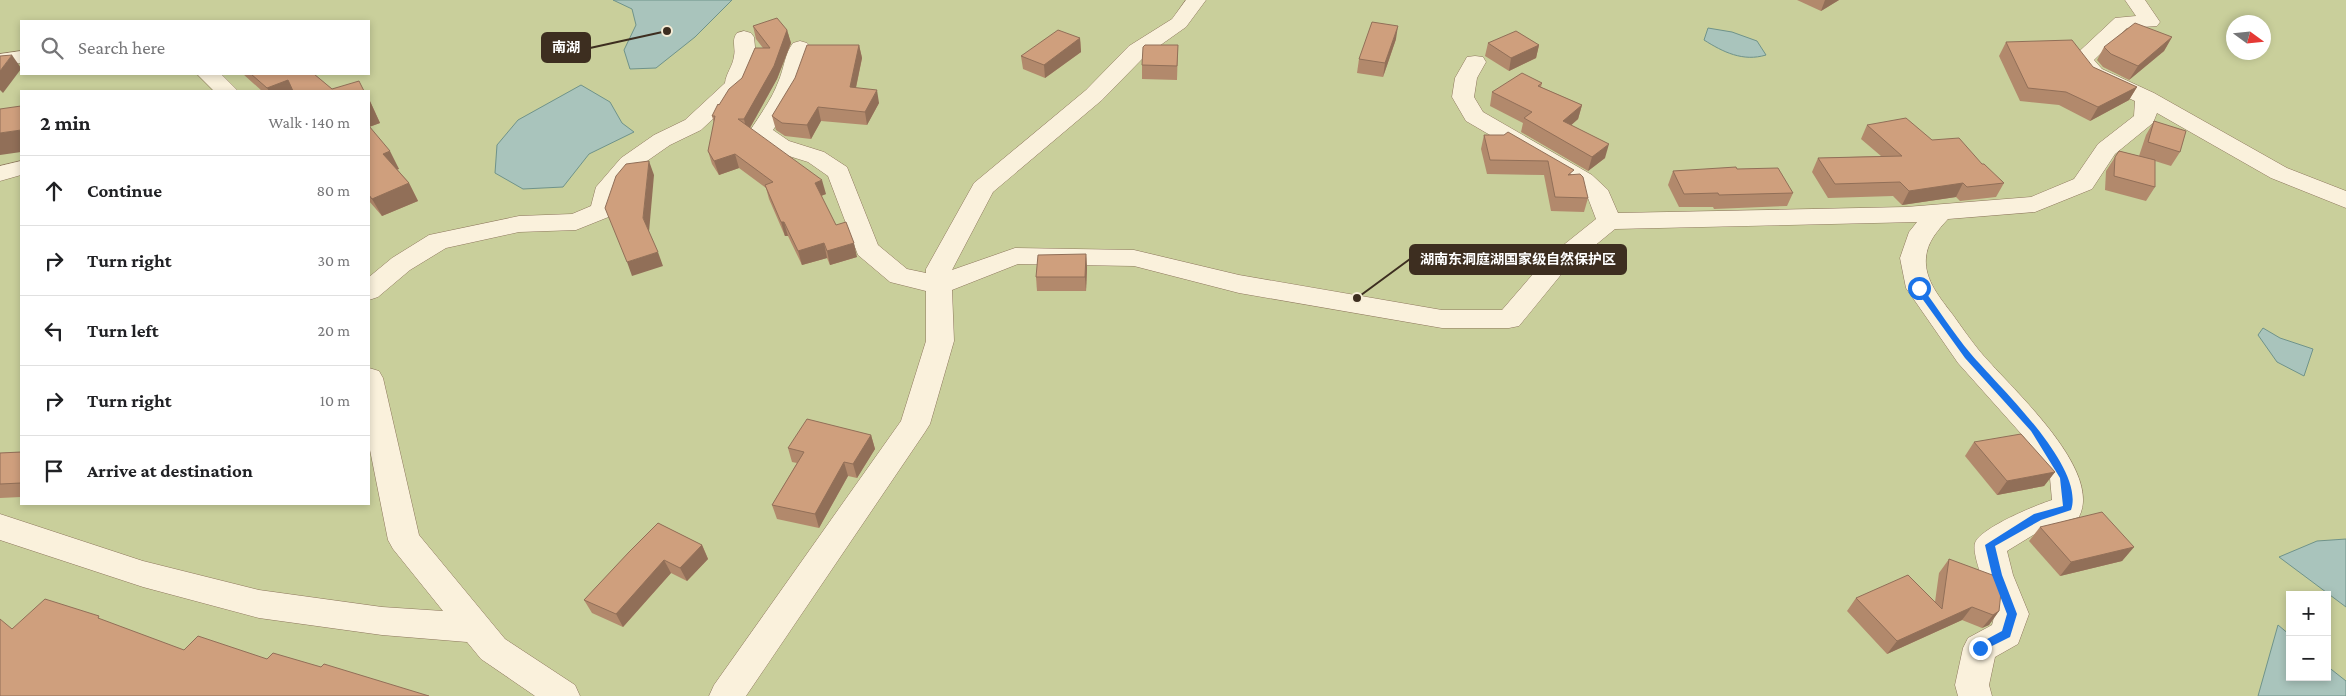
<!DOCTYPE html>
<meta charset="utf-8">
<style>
body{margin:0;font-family:"Crimson Pro","Noto Sans SC",serif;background:#f6f6f6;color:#202124}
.controls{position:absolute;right:15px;bottom:15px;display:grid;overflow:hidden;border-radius:0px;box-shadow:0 2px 8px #0003}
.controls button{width:45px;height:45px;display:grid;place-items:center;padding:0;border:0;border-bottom:1px solid #e0e0e0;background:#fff;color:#202124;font:25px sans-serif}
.compass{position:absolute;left:2226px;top:15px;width:45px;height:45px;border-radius:50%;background:#fff;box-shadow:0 2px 8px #0003;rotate:105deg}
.stop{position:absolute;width:15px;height:15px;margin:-11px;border:4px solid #1a73e8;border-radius:50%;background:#fff}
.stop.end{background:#1a73e8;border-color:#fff;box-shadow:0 1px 5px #0008}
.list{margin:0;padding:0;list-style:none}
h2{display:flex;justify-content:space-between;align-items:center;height:65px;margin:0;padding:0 20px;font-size:21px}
h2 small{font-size:16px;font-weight:400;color:#757577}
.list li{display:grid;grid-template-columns:32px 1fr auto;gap:15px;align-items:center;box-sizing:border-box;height:70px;padding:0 20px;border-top:1px solid #e0e0e0}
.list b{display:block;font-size:19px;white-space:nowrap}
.list em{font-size:16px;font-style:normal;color:#757577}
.icon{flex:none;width:28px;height:28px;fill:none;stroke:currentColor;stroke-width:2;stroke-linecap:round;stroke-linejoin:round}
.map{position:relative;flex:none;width:2346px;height:696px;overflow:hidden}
.search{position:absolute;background:#fff;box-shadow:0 2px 8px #0003;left:20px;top:20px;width:350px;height:55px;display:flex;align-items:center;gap:12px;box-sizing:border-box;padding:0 18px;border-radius:0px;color:#757577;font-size:19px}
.panel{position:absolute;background:#fff;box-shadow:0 2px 8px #0003;left:20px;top:90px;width:350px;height:415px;border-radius:0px}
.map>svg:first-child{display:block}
</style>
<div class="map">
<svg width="2346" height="696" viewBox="0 0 2346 696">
<rect width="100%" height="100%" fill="#f0e4c8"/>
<path fill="#c9cf9b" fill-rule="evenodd" d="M0,0H2346V696H0ZM21,21H369V74H21ZM2234,22H2264V52H2234ZM21,91H369V504H21ZM2290,595H2327V677H2290Z"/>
<g fill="#a9c4bc" stroke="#6f938a">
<polygon points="613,0 732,0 695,37 656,68 630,69 624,50 636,25 632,9"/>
<path d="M1708,28L1732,32L1757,41L1766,55C1743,62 1723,52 1704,40Z"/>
<polygon points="581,85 610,102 622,123 634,132 589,154 563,187 523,189 495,173 497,145 518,120"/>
<polygon points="2263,328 2280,338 2313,349 2304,376 2277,362 2258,335"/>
<polygon points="2346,539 2346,607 2279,557 2317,541"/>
<polygon points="2278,625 2290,635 2290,677 2327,677 2327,666 2346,681 2346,696 2258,696"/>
</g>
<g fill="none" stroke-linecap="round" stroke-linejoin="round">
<g stroke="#8d765c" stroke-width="1">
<g id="minor">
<path d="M1186,0H1206L1186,27L1145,56L1102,100L993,192L952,270L1015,248L1134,250L1239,275L1442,310H1502L1546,259L1596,219L1588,198L1576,185L1466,121L1452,97L1455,78L1467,57L1475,56L1483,57L1486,62L1477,78L1474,97L1483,112L1592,175L1608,190L1618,213L1906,207L2031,197L2074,179L2098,144L2134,116L2135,101L2086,79L2071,59L2115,18L2136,16L2125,0H2145L2160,22L2157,26L2127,28L2094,60L2102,69L2154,93L2287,168L2346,191V208L2271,178L2157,113L2153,123L2115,154L2092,189L2035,212L1948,219C1938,230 1927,242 1926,258C1924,280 1941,299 1953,315C1961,326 1969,338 1978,349C2006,384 2104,468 2079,517L2048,526L2007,551L2013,575L2029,614L2018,644L1995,657L1989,685L1992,696H1958L1955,685L1963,648L1968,638L1992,625C1997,610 1991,602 1986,588C1982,579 1972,552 1975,543C1980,528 2036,505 2052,500L2050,478L2024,437L1958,363L1906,288L1900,258L1909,232L1917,222L1615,229L1564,271L1519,326L1509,328H1442L1239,293L1134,266L1018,264L952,290L954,341L930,424L925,432L746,696H709L714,685L901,421L926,341V291L890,282L858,255L828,176L808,162L773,151L752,137L749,132C760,115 772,99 779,80C784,68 785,53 793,43L800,41L807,43L811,47C804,78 791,104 773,130L789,141L824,152L847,167L878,245L907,269L926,273V269L974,183L1086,90L1129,46L1172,19Z"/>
<path d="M744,31L751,33L754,37L756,57L744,90L701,130L670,145L637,168L620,189L614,210L611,216L576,230L519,232L446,248L410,270L378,297L369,300V277L392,258L429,235L519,216L572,214L591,206L596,187L621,158L654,135L685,120L725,83C726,73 733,66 734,56C736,48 731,40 737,33Z"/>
<polygon points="21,51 21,63 0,66 0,54"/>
<polygon points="197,74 221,74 238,91 214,91"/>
<polygon points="21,161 21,175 0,181 0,166"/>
<polygon points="369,368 379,371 383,378 419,535 505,639 575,685 580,696 535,696 481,659 467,642 382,635 259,618 143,587 0,540 0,514 143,561 259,590 382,607 443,611 393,549 388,540 369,445"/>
</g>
</g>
<use href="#minor" fill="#faf1dc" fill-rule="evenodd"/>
</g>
<g fill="#b2896c">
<polygon points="1797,0 1839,0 1821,11"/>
<polygon points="753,26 787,30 791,43 777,79 750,128 826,194 821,196 836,225 857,257 830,265 827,258 802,265 788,236 785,236 769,199 766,188 739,168 719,175 712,164 708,151 714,123 712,116 719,105 742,78 763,48 756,39"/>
<polygon points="2172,37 2164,51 2129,80 2103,67 2097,60 2104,47"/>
<polygon points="1080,38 1081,52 1045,78 1023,69 1021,56"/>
<polygon points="1396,39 1383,77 1357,73 1359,59"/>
<polygon points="2006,42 2093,67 2137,87 2129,100 2090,121 2059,105 2020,101 1999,56"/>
<polygon points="1488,43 1539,45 1536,58 1509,71 1485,56"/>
<polygon points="859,45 862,58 856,88 879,103 867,125 821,121 811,139 785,136 776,130 772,116"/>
<polygon points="1178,45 1177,80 1142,79 1142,65"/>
<polygon points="243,74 314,74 332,89 365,91 262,91"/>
<polygon points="1542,83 1541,87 1582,105 1578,119 1571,125 1605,158 1588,171 1521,132 1523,123 1490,106 1492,92"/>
<polygon points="369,99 380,123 369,127 399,169 397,169 409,183 418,201 382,216 369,201"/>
<polygon points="2154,121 2180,152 2171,166 2155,161 2155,187 2146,201 2105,190 2106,171 2119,151 2139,156 2146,135"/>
<polygon points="1867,125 1932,140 1982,164 2004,183 1996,197 1960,201 1956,197 1902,205 1893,196 1828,198 1812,172 1818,158 1881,156 1861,139"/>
<polygon points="1484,135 1504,135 1573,175 1588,198 1584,212 1551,211 1544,175 1487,174 1481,149"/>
<polygon points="1737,169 1793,193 1787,206 1714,209 1713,207 1679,207 1668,185 1673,171"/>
<polygon points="1086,254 1087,268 1086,291 1037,291 1036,277"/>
<polygon points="871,435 875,449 857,478 848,476 819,528 777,519 772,505 797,463 792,462 788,448"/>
<polygon points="1974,442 2055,472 2044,486 1997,495 1965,456"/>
<polygon points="21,452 21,497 0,498 0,453"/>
<polygon points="658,523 702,545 708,559 687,581 671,573 623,627 592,613 584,600"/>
<polygon points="2040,527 2134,547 2122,561 2060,576 2029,541"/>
<polygon points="1949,559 1999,611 1989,625 1982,628 1962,620 1887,654 1847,611 1856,598 1935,602 1939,573"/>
</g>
<g fill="#916f58">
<polygon points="1825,0 1839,0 1821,11"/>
<polygon points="1398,26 1396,39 1383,77 1385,63"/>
<polygon points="787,30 791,43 777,79 747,133 744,119"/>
<polygon points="2172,37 2164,51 2129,80 2138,66"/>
<polygon points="1080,38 1081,52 1045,78 1044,65"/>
<polygon points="859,45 862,58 853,101 850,87"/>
<polygon points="1539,45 1536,58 1509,71 1511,58"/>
<polygon points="12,55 21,68 21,69 3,93 0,90 0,71"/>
<polygon points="288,80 295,91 269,91 267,88"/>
<polygon points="2137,87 2129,100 2090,121 2098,107"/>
<polygon points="877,90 879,103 867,125 865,112"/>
<polygon points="369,99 380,123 369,127"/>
<polygon points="1582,105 1578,119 1560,135 1563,121"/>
<polygon points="818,107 821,121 811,139 807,125"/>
<polygon points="21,130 21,152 0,155 0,133"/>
<polygon points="1609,144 1605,158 1588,171 1592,157"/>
<polygon points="390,151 399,169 393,171 383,154"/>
<polygon points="735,154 739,168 719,175 714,161"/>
<polygon points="649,161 654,175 649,232 643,218"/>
<polygon points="822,180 826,194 818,197 815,183"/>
<polygon points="409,183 418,201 382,216 372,199"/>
<polygon points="1963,183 1956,197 1902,205 1909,191"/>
<polygon points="781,222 784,222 788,236 785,236"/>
<polygon points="824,243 827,258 802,265 798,251"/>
<polygon points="854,243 857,257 830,265 827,251"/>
<polygon points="658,252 663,266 632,276 627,262"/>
<polygon points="1086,254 1087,268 1086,291 1085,277"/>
<polygon points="871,435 875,449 857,478 853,464"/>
<polygon points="844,462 848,476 819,528 815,514"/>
<polygon points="2055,472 2044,486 1997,495 2007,481"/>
<polygon points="702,545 708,559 687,581 680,568"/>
<polygon points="2134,547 2122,561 2060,576 2071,562"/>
<polygon points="664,560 671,573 623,627 616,614"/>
<polygon points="1972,607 1962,620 1887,654 1897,641"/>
<polygon points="1999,611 1989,625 1982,628 1993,615"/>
</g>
<g fill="#cf9f7d" stroke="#916f58">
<polygon points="777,18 787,30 774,66 744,119 738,119 822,180 815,183 836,225 846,222 854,243 827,251 824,243 798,251 784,222 781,222 765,185 773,182 735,154 714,161 708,151 715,116 712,116 718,104 719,105 729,89 742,78 755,48 770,48 753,26"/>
<polygon points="1372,22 1398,26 1385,63 1359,59"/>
<polygon points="2135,23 2172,37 2138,66 2111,54 2104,47"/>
<polygon points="1058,30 1080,38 1044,65 1021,56"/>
<polygon points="1516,31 1539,45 1511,58 1488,43"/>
<polygon points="2072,40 2093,67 2137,87 2098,107 2066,92 2028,88 2006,42"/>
<polygon points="807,45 859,45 850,87 877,90 865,112 818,107 807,125 782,123 772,116 795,78"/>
<polygon points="1145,45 1178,45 1177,66 1142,65 1143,47"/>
<polygon points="12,55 0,71 0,56"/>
<polygon points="1522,73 1542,83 1538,86 1582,105 1563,121 1609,144 1592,157 1524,118 1532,112 1492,92"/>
<polygon points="251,74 314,74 332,89 359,81 364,91 293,91 288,80 267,88"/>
<polygon points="21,106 21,130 0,133 0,109"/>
<polygon points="1906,118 1932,140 1959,138 1982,164 1984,164 2004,183 1967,187 1963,183 1909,191 1900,182 1835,184 1818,158 1902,156 1867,125"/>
<polygon points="2154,121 2186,131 2180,152 2148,142"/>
<polygon points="369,126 390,151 383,154 409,183 372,199 369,195"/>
<polygon points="1508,132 1574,170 1568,175 1580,174 1583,177 1588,198 1555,197 1548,161 1490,160 1484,135 1504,135"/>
<polygon points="2119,151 2155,160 2155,187 2114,176 2115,157"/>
<polygon points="649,161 643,218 658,252 627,262 605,208 616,176 626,164"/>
<polygon points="1736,167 1737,169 1778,168 1793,193 1719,195 1718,193 1684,194 1673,171"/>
<polygon points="1086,254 1085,277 1036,277 1038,255"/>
<polygon points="807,419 871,435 853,464 844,462 815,514 772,505 804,452 788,448"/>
<polygon points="2021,434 2055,472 2007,481 1974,442"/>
<polygon points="21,452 21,483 0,484 0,453"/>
<polygon points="2102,512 2134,547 2071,562 2040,527"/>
<polygon points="658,523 702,545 680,568 664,560 616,614 584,600 629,552"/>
<polygon points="1949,559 1995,576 2001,592 1999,611 1993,615 1972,607 1897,641 1856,598 1908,575 1942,609"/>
<polygon points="45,599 99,616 98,618 184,650 198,636 267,659 273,653 321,667 324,664 429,696 0,696 0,619 12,629"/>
</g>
<path fill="#1a73e8" d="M1916,286H1921C1938,308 1953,333 1971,354C1997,385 2086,467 2071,510L2041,520L1995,546L2002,575L2017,614L2010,637L1980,652L1976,651V645L2002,631L2007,614L1992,575L1985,545L2034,514L2063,506L2060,478L2031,431L1965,358L1916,290Z"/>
<path fill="none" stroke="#3d2e20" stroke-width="2" d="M667 31L590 48M1357 298L1410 259"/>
<g fill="#3d2e20" stroke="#f7eed8" stroke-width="2">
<circle cx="667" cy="31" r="5"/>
<circle cx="1357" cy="298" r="5"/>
</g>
<g fill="#3d2e20" stroke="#3d2e20" stroke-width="2">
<rect x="542" y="33" width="48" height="29" rx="5"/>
<rect x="1410" y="245" width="216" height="29" rx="5"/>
</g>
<g font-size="14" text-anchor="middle" font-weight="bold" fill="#fff">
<text x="566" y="52">南湖</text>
<text x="1518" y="264">湖南东洞庭湖国家级自然保护区</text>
</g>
</svg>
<div class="controls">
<button>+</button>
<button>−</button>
</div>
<svg class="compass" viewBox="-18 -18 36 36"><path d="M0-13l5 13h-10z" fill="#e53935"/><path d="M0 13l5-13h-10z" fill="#757577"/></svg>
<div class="stop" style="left:1919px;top:288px"></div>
<div class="stop end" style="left:1980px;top:648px"></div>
<div class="search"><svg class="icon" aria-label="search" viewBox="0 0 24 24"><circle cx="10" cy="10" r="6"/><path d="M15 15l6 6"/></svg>Search here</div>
<section class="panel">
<h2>2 min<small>Walk · 140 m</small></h2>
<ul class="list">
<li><svg class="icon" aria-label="ahead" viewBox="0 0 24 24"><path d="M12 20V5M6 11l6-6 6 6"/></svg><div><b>Continue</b></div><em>80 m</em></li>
<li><svg class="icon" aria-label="right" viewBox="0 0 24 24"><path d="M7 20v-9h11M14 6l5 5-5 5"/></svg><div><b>Turn right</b></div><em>30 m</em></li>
<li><svg class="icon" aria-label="left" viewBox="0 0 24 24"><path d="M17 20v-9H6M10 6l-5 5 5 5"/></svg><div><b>Turn left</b></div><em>20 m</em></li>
<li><svg class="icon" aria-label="right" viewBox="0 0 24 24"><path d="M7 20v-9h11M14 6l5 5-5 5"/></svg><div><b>Turn right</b></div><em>10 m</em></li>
<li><svg class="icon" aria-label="arrive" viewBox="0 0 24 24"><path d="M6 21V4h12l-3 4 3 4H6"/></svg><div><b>Arrive at destination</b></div></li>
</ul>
</section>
</div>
